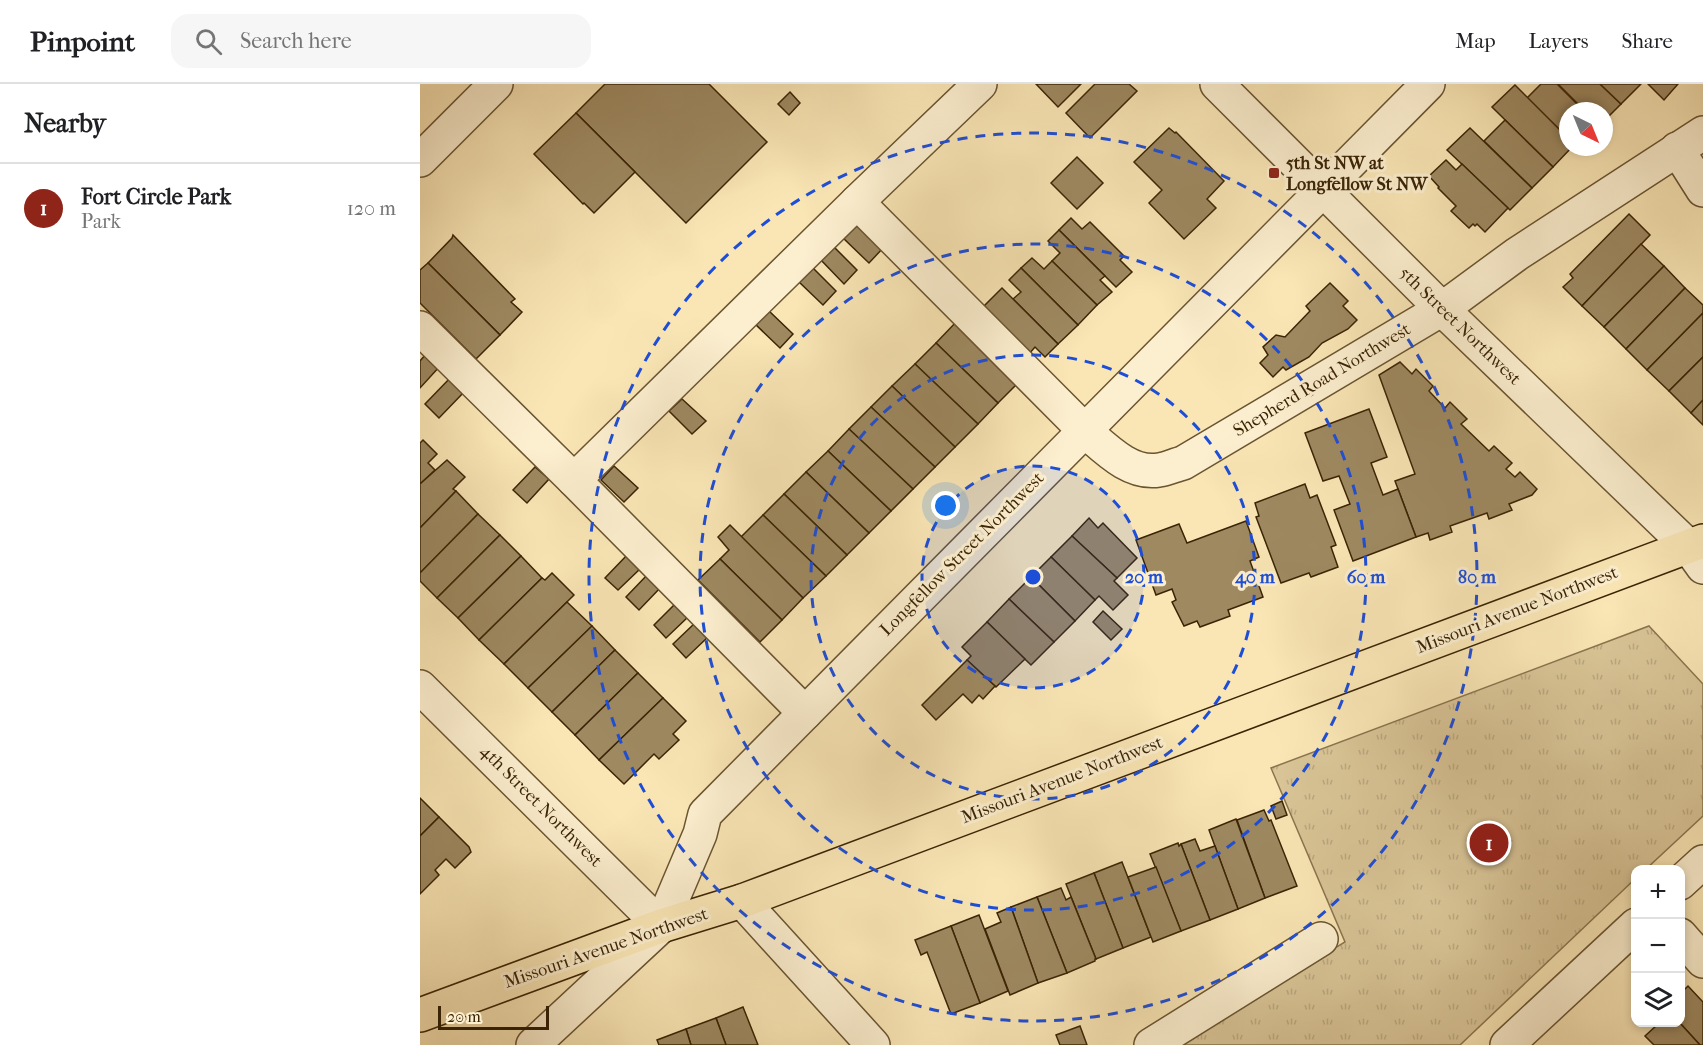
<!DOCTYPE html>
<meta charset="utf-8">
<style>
body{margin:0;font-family:"IM FELL French Canon",serif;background:#f6f6f6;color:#202124}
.controls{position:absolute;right:18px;bottom:18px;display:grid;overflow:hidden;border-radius:12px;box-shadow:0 3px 9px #0003}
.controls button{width:54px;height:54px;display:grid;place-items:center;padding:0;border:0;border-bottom:2px solid #e0e0e0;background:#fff;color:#202124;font:30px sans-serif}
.compass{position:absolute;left:1139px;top:18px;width:54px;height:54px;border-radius:50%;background:#fff;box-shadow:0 3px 9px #0003;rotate:137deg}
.scale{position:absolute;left:18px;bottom:15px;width:111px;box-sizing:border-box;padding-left:6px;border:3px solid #3a2405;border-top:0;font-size:16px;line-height:21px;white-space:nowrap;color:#3a2405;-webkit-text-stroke:4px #fcefcf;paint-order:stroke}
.you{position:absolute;left:526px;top:422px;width:21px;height:21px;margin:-15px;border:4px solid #fff;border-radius:50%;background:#1a73e8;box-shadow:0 0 0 9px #1a73e833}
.badge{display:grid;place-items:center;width:39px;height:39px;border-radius:50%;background:#8f2418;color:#fff;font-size:20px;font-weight:700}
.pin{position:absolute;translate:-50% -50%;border:3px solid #fff;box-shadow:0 2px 6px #0006}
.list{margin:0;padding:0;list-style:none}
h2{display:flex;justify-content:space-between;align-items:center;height:78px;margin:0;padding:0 24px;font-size:26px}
h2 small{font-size:20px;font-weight:400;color:#757577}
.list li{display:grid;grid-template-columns:39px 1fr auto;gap:18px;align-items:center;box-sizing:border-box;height:90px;padding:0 24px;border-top:2px solid #e0e0e0}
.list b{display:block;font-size:22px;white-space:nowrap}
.list p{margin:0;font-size:20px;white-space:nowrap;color:#757577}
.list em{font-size:20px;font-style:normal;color:#757577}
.icon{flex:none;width:33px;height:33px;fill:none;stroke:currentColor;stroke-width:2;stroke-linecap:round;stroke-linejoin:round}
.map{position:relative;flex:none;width:1283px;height:961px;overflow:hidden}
header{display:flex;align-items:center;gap:36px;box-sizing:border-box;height:84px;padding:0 30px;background:#fff;border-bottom:2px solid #e0e0e0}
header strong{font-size:28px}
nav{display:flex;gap:33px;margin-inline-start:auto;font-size:21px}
.search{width:420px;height:54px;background:#f6f6f6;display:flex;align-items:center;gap:15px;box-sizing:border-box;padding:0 21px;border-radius:18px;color:#757577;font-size:22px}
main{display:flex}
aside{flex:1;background:#fff}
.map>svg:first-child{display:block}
</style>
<header>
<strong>Pinpoint</strong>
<div class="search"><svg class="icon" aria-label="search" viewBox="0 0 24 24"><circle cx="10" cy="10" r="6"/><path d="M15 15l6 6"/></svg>Search here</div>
<nav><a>Map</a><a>Layers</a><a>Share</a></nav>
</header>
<main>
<aside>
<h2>Nearby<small></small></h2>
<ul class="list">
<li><span class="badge">1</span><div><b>Fort Circle Park</b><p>Park</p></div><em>120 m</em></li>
</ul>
</aside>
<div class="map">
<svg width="1283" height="961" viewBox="0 0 1283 961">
<defs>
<pattern id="grass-tufts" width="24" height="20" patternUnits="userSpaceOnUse" patternTransform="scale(1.5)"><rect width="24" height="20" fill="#d9c597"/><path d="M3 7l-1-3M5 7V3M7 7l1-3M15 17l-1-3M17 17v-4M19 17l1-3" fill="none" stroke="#bba981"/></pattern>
</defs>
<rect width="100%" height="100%" fill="#fae6b5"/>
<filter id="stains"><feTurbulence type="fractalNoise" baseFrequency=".00333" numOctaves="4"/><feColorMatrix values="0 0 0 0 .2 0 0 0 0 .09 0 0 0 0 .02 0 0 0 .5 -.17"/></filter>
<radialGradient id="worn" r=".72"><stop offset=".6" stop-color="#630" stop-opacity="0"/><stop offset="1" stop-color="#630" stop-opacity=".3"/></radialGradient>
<polygon fill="url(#grass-tufts)" stroke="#8a744e" stroke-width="1.5" points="1229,542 1283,600 1283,732 1226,785 1216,786 1215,795 1040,961 755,961 925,858 851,684"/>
<g fill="#9e8961" stroke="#3a2405" stroke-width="1.5">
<polygon points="185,0 289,0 347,58 266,139 156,29"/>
<polygon points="616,0 661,0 638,23"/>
<polygon points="675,0 709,0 717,7 670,54 646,29"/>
<polygon points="1121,0 1137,0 1164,27 1148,27 1148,54 1107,14"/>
<polygon points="1138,0 1180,0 1201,20 1184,37 1184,27 1165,27"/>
<polygon points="1180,0 1221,0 1201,20"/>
<polygon points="1228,0 1258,0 1244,16"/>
<polygon points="1095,1 1148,54 1148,63 1152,63 1133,83 1072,23"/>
<polygon points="370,8 380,19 369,31 358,20"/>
<polygon points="156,29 215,88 174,129 164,119 163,120 114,70"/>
<polygon points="1085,36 1133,83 1112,104 1064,57"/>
<polygon points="749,44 755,49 756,48 804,97 787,115 796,124 764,155 729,119 742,106 714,78"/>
<polygon points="1050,44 1112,104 1090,126 1027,66"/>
<polygon points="657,73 683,99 657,125 631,99"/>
<polygon points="1026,76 1036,86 1042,80 1088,124 1065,148 1057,140 1055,142 1053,140 1049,144 1031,127 1036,122 1018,104 1019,103 1009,92"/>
<polygon points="1209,130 1230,151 1162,222 1143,203 1153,194 1150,190"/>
<polygon points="651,134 662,145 670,138 704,172 700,176 712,188 696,203 639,146"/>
<polygon points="436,138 463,164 449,179 422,153"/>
<polygon points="639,146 685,192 680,196 692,208 677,221 632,177 640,169 628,157"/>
<polygon points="33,151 95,215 91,218 102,228 80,251 8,179 32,154"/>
<polygon points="1221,160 1244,182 1184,243 1162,222"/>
<polygon points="413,162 437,186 424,200 400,175"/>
<polygon points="612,174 624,185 632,177 677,221 658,241 601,184"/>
<polygon points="8,179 80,251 56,275 0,219 0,186"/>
<polygon points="1244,182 1265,204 1206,265 1184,243"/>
<polygon points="392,183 416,207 403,221 378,197"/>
<polygon points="601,184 658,241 638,260 593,215 601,208 589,196"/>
<polygon points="910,199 928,217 923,222 937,236 928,245 902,259 889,273 866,286 863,283 853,293 840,279 848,271 843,263 856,251 865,253 890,227 886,222"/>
<polygon points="582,204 638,260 625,273 615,263 609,270 563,223"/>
<polygon points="1265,204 1283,221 1283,229 1227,286 1206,265"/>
<polygon points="348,226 373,250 360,264 335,240"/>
<polygon points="1283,229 1283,273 1249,307 1227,286"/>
<polygon points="538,236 600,297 578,319 516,259"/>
<polygon points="516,259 578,319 558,340 495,280"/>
<polygon points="6,270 20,282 0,304 0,277"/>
<polygon points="1283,273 1283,316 1271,329 1249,307"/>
<polygon points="980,278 992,290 996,285 1013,302 1009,307 1025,324 1030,318 1047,335 1041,340 1069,367 1074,362 1092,379 1086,385 1095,393 1100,388 1117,405 1112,411 1089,420 1092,426 1069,435 1067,429 1030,442 1032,448 1010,456 1008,449 996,453 975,397 995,390 959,291"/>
<polygon points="495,280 558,340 535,363 472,302"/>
<polygon points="31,293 45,307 19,334 5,320"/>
<polygon points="472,302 535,363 515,383 451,323"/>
<polygon points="262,315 286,337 272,350 249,327"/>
<polygon points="1283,316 1283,341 1271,329"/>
<polygon points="451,323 515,383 493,405 429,345"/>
<polygon points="949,325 967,373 951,379 963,411 978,405 996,453 933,477 914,426 930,420 919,392 903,397 885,349"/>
<polygon points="429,345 493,405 471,427 408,367"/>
<polygon points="3,356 17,370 8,379 15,386 0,400 0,359"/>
<polygon points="408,367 471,427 449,449 386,388"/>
<polygon points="27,376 45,393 33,405 36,407 0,444 0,400"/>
<polygon points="194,382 218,404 204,418 181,396"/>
<polygon points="115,383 129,395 107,419 93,406"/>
<polygon points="386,388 449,449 427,471 364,410"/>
<polygon points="885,400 890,414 897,411 916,461 911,463 918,483 891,493 889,489 861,499 836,433 839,432 835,419"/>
<polygon points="36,407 58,430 0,489 0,444"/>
<polygon points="364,410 427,471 406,492 343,431"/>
<polygon points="58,430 80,451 17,514 0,497 0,489"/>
<polygon points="343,431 406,492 383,514 321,453"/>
<polygon points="669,434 678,444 683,439 717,474 697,494 652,452"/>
<polygon points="826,437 839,473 830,477 843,513 808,526 810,532 780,543 777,537 764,542 752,518 756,516 752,505 736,511 716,456 759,440 767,459"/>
<polygon points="310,441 383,514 362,536 300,475 309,466 298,453"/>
<polygon points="80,451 101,472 38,534 17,514"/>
<polygon points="652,452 697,494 694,497 708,511 693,526 679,512 675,516 631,473"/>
<polygon points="208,470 222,483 198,506 185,494"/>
<polygon points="101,472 122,494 59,556 38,534"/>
<polygon points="631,473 675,516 655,537 611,493"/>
<polygon points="300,475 362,536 340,558 278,496"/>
<polygon points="132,489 154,511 84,580 59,556 122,494 125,496"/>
<polygon points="228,490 241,503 219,526 206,513"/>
<polygon points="611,493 655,537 634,558 589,515"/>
<polygon points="589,515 634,558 611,581 567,538"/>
<polygon points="147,518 172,542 108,604 84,580"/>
<polygon points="256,519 269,532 246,554 234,541"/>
<polygon points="683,527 702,545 691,556 673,538"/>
<polygon points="276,538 289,552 266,574 253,560"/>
<polygon points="567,538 605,575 576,603 547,576 551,572 542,563"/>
<polygon points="172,542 195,566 132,628 108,604"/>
<polygon points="195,566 218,589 155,651 132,628"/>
<polygon points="547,576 575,602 563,615 559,611 552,619 543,610 516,636 502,621"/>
<polygon points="218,589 243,614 179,676 155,651"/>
<polygon points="243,614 266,637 253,650 259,656 239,675 234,670 204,700 179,676"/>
<polygon points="0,714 19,733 0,752"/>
<polygon points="862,717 867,731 856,735 851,722"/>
<polygon points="844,726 849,737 851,736 877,802 845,814 817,736"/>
<polygon points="19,733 49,763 51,768 35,784 26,775 15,786 19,791 0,810 0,752"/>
<polygon points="816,735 845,814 818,825 789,746"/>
<polygon points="775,755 780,767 795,762 818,825 790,836 761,760"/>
<polygon points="758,759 759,762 761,760 790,836 761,847 730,770"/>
<polygon points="702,778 731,853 703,864 674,789"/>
<polygon points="736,783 761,847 733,858 708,793"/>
<polygon points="674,789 703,864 676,875 646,800"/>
<polygon points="641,804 646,816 651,813 676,875 675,875 675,877 647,889 617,813"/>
<polygon points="617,813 647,889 618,899 591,823"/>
<polygon points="591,823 618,899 590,911 565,845 581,838 577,829"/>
<polygon points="559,831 588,907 560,919 531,842"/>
<polygon points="531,842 560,919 531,930 507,868 501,871 495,856"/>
<polygon points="1260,900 1265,905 1268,902 1283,918 1283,961 1280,961 1259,938"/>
<polygon points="323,923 338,961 306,961 296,934"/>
<polygon points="296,934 306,961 271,961 266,945"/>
<polygon points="1237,938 1259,938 1280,961 1234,961 1225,952 1238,940"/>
<polygon points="660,942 667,961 640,961 636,951"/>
<polygon points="266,945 271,961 239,961 237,956"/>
</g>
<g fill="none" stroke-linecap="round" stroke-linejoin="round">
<g stroke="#6a5431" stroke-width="36">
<g id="minor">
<polyline points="797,0 1022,225 1268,462 1283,483"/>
<polyline points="1257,65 1283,106"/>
<polyline points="0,76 76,0"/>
<polyline points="437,118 560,0"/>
<path d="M0,244L154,396L437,118L665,347C685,364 710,391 739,386C747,385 755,381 763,379L1022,225L1097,170L1283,49"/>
<polyline points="154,396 385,629"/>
<polyline points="0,603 241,842"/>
<polyline points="1260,799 1283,778"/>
<polyline points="322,817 453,961"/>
<polyline points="1260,851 1283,877"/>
<polyline points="113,961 241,842 280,750 285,730 1008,0"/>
<polyline points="731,961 901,855"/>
<polyline points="1087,961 1216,841"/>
</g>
</g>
<g stroke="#3a2405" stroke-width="36">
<polyline id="major" points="0,931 241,842 322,817 1283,457"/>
</g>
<use href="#minor" stroke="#fcefcf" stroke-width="33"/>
<use href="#major" stroke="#fae6b5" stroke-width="33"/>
</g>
<circle cx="613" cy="493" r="111" fill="#1d4ed8" fill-opacity=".12"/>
<g fill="none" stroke="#1d4ed8" stroke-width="3" stroke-dasharray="10 8">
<circle cx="613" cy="493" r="111"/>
<circle cx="613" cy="493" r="222"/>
<circle cx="613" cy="493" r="333"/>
<circle cx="613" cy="493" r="444"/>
</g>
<rect fill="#8f2418" stroke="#fcefcf" stroke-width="2" x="848" y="83" width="12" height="12" rx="3"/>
<g text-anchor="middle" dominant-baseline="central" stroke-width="6" stroke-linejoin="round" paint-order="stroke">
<g font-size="18" font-weight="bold" fill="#3a2405" stroke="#fcefcf" text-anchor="start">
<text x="866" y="79">5th St NW at<tspan x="866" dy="21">Longfellow St NW</tspan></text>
</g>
<g font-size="18" fill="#3a2405" stroke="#fcefcf">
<text transform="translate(1040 242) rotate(44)">5th Street Northwest</text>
<text transform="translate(902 296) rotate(-31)">Shepherd Road Northwest</text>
<text transform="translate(542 470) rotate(-45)">Longfellow Street Northwest</text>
<text transform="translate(1097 526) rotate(-21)">Missouri Avenue Northwest</text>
<text transform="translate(642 696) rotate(-21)">Missouri Avenue Northwest</text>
<text transform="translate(121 722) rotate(45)">4th Street Northwest</text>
<text transform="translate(186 864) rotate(-19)">Missouri Avenue Northwest</text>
</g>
</g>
<circle cx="613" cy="493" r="9" fill="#1d4ed8" stroke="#fcefcf" stroke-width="3"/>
<g font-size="18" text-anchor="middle" font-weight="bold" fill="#1d4ed8" stroke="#fcefcf" stroke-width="6" stroke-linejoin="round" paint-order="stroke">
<text x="724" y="499">20 m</text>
<text x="835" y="499">40 m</text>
<text x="946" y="499">60 m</text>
<text x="1057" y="499">80 m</text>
</g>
<rect width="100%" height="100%" filter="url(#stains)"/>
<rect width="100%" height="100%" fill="url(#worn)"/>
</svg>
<div class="controls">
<button>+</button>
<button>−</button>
<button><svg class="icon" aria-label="layers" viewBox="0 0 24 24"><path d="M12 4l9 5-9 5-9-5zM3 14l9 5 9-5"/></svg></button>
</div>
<svg class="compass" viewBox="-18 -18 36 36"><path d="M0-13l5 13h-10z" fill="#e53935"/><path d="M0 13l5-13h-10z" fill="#757577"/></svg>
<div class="scale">20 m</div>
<div class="you"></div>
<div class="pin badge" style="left:1069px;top:759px">1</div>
</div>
</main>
